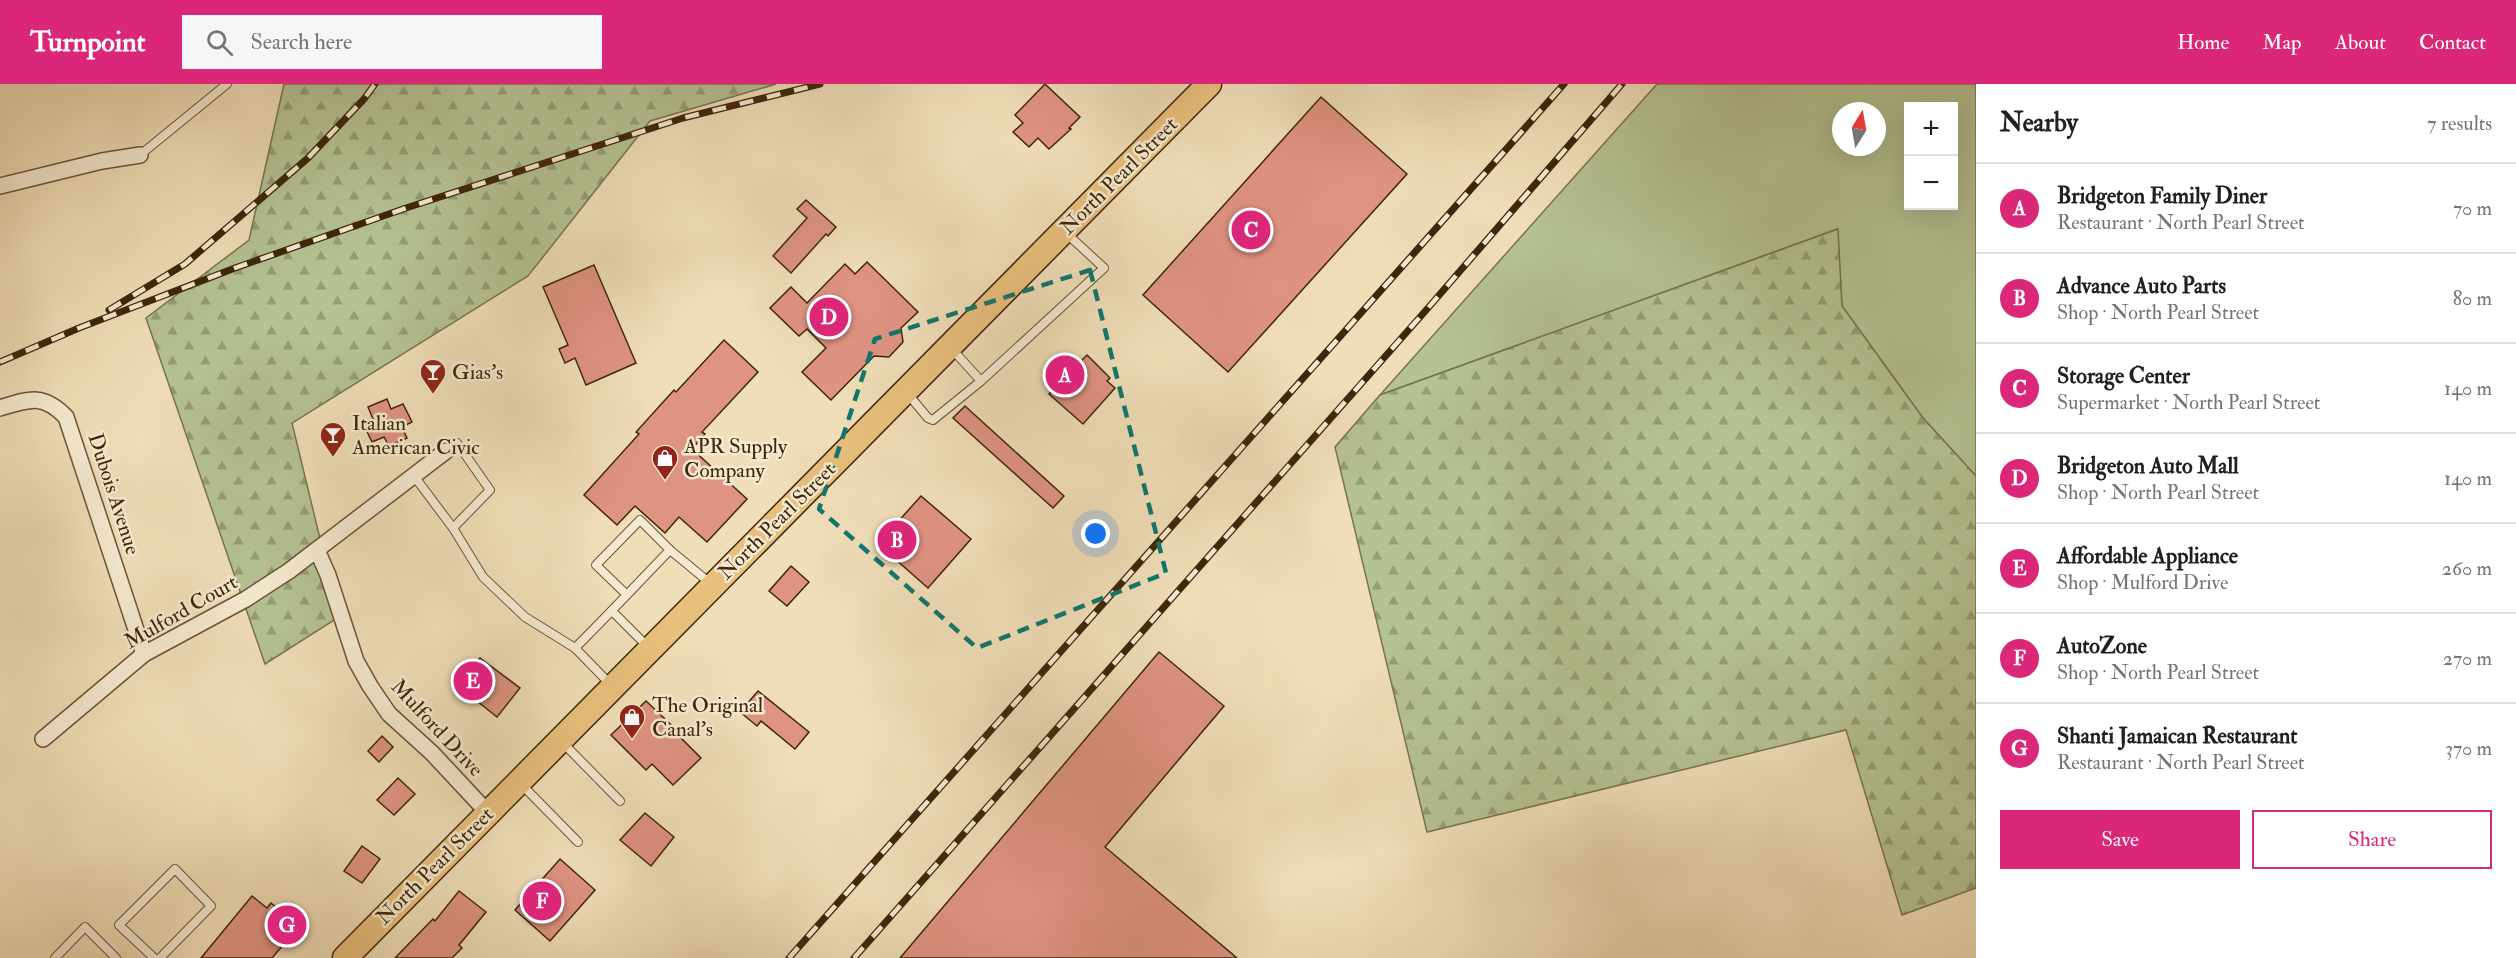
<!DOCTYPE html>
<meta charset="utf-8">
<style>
body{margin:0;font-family:"IM FELL Double Pica",serif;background:#f6f6f6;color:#202124}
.controls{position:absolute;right:18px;top:18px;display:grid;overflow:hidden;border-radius:0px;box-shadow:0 6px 24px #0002}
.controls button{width:54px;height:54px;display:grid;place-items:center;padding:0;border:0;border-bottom:2px solid #e0e0e0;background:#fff;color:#202124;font:30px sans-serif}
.compass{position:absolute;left:1832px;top:18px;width:54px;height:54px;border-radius:50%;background:#fff;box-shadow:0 6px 24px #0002;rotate:11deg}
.you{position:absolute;left:1096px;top:450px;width:21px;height:21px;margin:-15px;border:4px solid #fff;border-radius:50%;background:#1a73e8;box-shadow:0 0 0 9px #1a73e833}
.badge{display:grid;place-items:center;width:39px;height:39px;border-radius:50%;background:#db2777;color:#fff;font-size:20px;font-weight:700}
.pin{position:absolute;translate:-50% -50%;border:3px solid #fff;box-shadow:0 2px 6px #0006}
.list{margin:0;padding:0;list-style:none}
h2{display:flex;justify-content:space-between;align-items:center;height:78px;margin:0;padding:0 24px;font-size:26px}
h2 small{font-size:20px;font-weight:400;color:#757577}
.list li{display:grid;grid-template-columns:39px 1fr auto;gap:18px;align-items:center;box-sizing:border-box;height:90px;padding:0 24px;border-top:2px solid #e0e0e0}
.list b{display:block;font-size:22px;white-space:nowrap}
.list p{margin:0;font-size:20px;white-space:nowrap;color:#757577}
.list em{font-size:20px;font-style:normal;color:#757577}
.actions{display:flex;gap:12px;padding:18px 24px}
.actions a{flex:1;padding:14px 0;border:2px solid #db2777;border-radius:0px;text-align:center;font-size:21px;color:#db2777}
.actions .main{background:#db2777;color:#fff}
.icon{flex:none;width:33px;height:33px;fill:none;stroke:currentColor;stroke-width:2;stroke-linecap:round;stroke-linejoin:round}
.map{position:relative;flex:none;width:1976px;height:874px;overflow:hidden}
header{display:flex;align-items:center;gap:36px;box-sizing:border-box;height:84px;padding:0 30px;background:#db2777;color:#fff}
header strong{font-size:28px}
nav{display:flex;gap:33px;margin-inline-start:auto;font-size:21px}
.search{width:420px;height:54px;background:#f6f6f6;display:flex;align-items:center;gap:15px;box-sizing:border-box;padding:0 21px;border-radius:0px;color:#757577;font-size:22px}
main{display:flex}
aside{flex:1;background:#fff}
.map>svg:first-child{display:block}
</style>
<header>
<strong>Turnpoint</strong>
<div class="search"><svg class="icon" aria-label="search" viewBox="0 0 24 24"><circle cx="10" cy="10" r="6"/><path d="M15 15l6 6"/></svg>Search here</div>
<nav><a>Home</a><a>Map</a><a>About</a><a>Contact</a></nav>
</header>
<main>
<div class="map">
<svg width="1976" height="874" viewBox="0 0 1976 874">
<defs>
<pattern id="forest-firs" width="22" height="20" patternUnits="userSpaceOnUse" patternTransform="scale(1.5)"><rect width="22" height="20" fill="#b5c293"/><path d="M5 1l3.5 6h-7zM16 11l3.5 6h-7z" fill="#949d76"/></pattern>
</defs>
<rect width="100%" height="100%" fill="#f0deb8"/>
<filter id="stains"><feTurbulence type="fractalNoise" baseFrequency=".00333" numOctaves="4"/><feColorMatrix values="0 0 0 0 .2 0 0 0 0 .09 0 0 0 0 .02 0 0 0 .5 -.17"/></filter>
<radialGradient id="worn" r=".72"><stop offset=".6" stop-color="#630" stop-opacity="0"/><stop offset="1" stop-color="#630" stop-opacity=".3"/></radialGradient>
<path fill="#b5c293" stroke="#79744e" stroke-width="1.5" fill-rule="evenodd" d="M1657,0H1976V392L1923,334L1842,222L1837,145L1380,311ZM1908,22H1954V122H1908ZM1841,27H1877V63H1841Z"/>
<g fill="url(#forest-firs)" stroke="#79744e" stroke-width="1.5">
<polygon points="284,0 776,0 650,37 528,192 292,339 339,533 265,580 146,234 249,156"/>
<polygon points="1838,145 1842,222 1923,334 1976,392 1976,804 1902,831 1846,646 1427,748 1335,363 1380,311"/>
</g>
<g fill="#df9382" stroke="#3d260a" stroke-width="1.5">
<polygon points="1045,0 1080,33 1069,44 1071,45 1049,65 1038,54 1029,63 1013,48 1023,39 1015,31"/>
<polygon points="1321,13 1407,90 1228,288 1143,211"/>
<polygon points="806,116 836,143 828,152 826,150 791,189 773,172 807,134 797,125"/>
<polygon points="867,178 918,228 901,244 903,258 889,273 874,272 831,316 802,288 826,264 807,245 799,252 770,224 791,203 807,219 845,180 855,190"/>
<polygon points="594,181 636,279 586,301 575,274 565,279 559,265 568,261 543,203"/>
<polygon points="724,256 758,288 702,348 705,350 692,365 747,415 707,458 679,433 665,449 635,422 617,441 584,411 639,350 636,348 674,306 676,308"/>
<polygon points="1087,271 1110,294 1107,297 1115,304 1083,340 1049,310"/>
<polygon points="387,315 391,325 403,320 412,338 402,343 407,354 389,362 384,353 372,358 363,339 373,335 368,323"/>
<polygon points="965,322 1064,412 1053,424 953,334"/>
<polygon points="921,412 971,455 928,504 878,460"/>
<polygon points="791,482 809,498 787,522 769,507"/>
<polygon points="1159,568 1224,622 1105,763 1237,874 900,874"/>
<polygon points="480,574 520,604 497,633 458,602"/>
<polygon points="758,607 809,648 795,665 761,637 757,642 740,628"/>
<polygon points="646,617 683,652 681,654 701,674 673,701 652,680 646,686 611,651"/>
<polygon points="382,652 393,663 379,678 368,667"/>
<polygon points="398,694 415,710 394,731 377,716"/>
<polygon points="645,729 674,753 651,782 620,756"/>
<polygon points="362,762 380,775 362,799 344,787"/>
<polygon points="560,775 595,806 550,857 515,826"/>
<polygon points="459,807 486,828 459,861 462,864 452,874 395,874 433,835 435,837"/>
<polygon points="252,812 267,824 271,819 299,842 272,874 201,874"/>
</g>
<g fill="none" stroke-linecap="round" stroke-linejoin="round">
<g stroke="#6a5436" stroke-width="10">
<g id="service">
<polyline points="140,71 227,0"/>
<polyline points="951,264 981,297 1104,184 1065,148"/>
<polyline points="907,309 928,334 933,336 981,297"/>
<polyline points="446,367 457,359 490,406 453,444 483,493 525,533 575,564"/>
<polyline points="414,392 453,444"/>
<polyline points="670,466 710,499"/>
<polyline points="612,527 649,564"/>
<path d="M610,600L575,564C607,532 638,499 670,466L640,436L596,481L627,511"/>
<polyline points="563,659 620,717"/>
<polyline points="522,701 578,758"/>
<polyline points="55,874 85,843 116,874"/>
<polyline points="154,874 119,841 175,785 211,822 160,874"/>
</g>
</g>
<g stroke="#6a5436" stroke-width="18">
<g id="minor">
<polyline points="0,102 102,77 140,71"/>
<path d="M0,324C29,315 43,309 66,333L144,570"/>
<polyline points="317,466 328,491 356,577 370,602 389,630 432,669 488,729"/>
<polyline points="43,655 144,570 246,515 289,487 446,367"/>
</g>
</g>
<g stroke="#3d260a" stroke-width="27">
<polyline id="primary" points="345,874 1209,0"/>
</g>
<use href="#service" stroke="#f5ead1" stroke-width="8"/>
<use href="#minor" stroke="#f5ead1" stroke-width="15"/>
<use href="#primary" stroke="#e8bf7c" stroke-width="24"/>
<g stroke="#3d260a" stroke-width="7">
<g id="rail">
<polyline points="109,226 185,180 308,74 364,15 375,0"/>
<polyline points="0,278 79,244 235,184 406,124 683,34 820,0"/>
<polyline points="789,874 1564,0"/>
<polyline points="854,874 1428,224 1622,0"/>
</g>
</g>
<use href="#rail" stroke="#f5ead1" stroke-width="4.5" stroke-dasharray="14" stroke-linecap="butt"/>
</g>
<path fill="none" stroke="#0f766e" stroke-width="4.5" stroke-dasharray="12 8" stroke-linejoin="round" d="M1090,186L1166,489L977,564L819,425L875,255Z"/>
<defs>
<g id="bar-pin" transform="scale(1.35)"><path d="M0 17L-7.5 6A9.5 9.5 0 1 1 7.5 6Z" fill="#8f2418" stroke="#f5ead1"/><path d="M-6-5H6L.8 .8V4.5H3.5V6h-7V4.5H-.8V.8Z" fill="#fff"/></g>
<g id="shop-pin" transform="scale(1.35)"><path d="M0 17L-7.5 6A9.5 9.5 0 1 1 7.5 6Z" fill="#8f2418" stroke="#f5ead1"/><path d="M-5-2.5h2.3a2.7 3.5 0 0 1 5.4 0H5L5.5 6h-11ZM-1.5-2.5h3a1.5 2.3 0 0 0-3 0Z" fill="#fff"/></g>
</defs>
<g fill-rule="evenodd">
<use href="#bar-pin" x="433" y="288"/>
<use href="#bar-pin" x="333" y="351"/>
<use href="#shop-pin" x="665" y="374"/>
<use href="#shop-pin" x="632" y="633"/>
</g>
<g text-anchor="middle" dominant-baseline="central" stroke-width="5" stroke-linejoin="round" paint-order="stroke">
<g font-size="21" fill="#3d260a" stroke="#f5ead1">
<text transform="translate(1119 92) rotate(-45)">North Pearl Street</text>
<text transform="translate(114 410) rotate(72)">Dubois Avenue</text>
<text transform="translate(777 437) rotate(-45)">North Pearl Street</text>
<text transform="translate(181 528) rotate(-30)">Mulford Court</text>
<text transform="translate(437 644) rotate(47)">Mulford Drive</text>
<text transform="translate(435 782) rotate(-45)">North Pearl Street</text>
</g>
<g font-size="21" fill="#3d260a" stroke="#f5ead1" text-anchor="start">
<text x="452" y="288">Gias's</text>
<text x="352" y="339">Italian<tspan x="352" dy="24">American Civic</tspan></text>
<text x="684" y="362">APR Supply<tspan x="684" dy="24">Company</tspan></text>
<text x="652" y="621">The Original<tspan x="652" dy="24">Canal's</tspan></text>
</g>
</g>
<rect width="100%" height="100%" filter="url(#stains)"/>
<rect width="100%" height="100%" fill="url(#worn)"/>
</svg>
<div class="controls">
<button>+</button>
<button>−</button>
</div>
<svg class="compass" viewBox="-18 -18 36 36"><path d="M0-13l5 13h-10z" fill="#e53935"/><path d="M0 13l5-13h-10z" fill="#757577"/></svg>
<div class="you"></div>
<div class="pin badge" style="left:1065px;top:291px">A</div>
<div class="pin badge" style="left:897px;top:456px">B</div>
<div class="pin badge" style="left:1251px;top:146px">C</div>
<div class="pin badge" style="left:829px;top:233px">D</div>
<div class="pin badge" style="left:473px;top:597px">E</div>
<div class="pin badge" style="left:542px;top:817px">F</div>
<div class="pin badge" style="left:287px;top:841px">G</div>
</div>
<aside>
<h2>Nearby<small>7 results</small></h2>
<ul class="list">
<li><span class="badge">A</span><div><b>Bridgeton Family Diner</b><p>Restaurant · North Pearl Street</p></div><em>70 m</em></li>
<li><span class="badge">B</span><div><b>Advance Auto Parts</b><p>Shop · North Pearl Street</p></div><em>80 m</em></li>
<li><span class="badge">C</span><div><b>Storage Center</b><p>Supermarket · North Pearl Street</p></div><em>140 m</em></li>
<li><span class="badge">D</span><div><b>Bridgeton Auto Mall</b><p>Shop · North Pearl Street</p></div><em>140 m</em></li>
<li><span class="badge">E</span><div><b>Affordable Appliance</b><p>Shop · Mulford Drive</p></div><em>260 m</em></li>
<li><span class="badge">F</span><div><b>AutoZone</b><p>Shop · North Pearl Street</p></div><em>270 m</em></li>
<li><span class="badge">G</span><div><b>Shanti Jamaican Restaurant</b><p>Restaurant · North Pearl Street</p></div><em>370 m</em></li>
</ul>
<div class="actions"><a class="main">Save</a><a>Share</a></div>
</aside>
</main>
